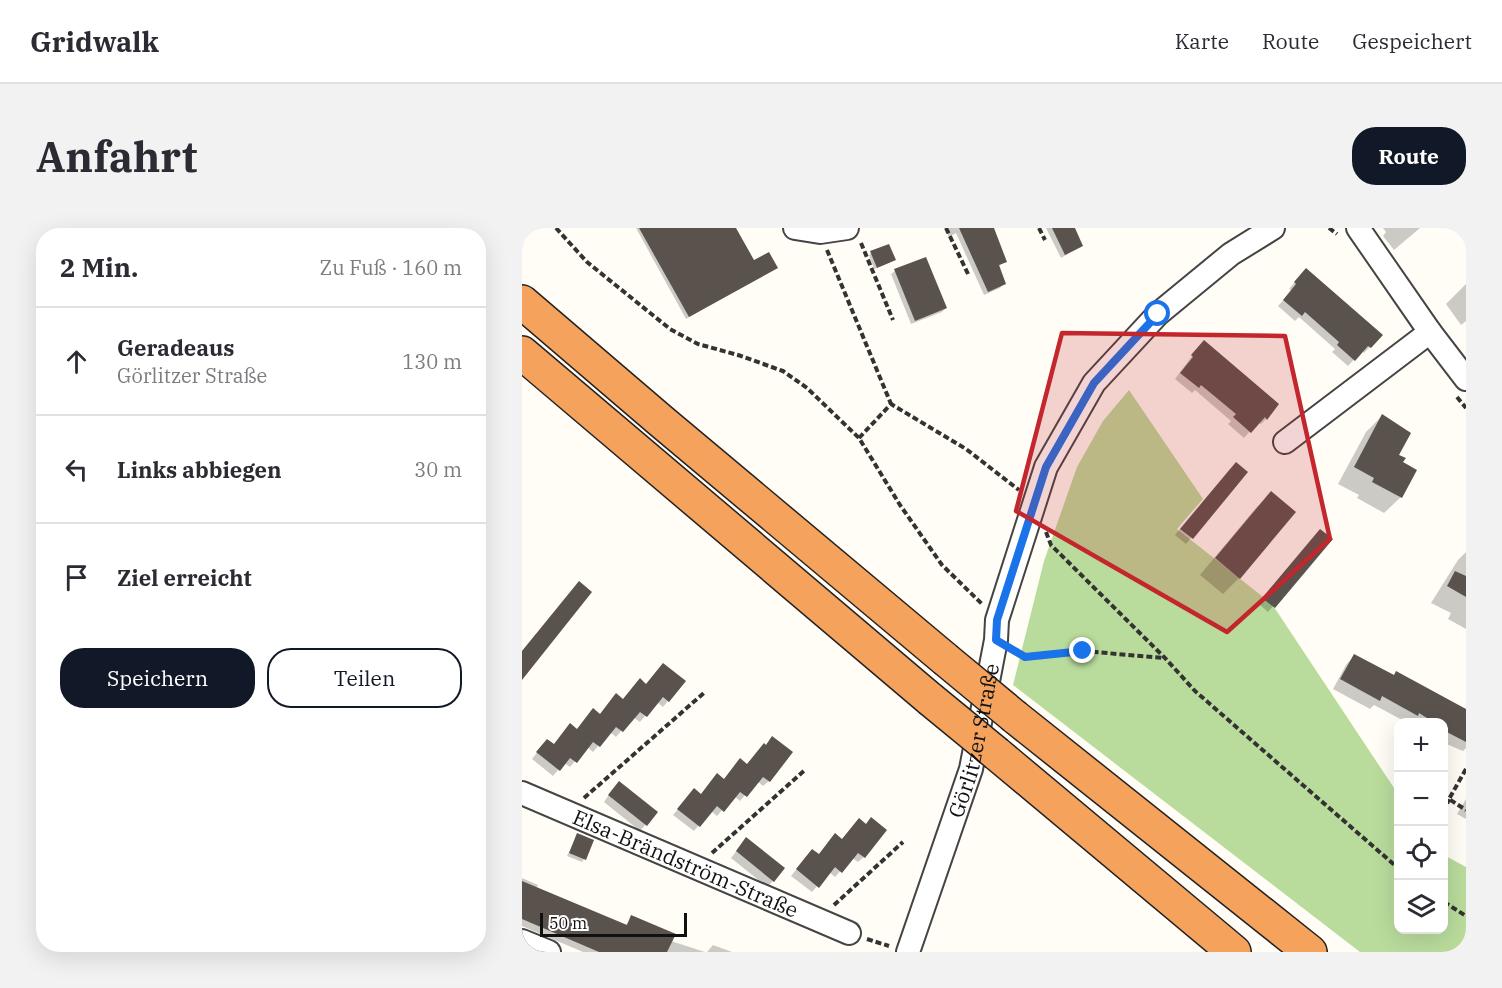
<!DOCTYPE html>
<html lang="de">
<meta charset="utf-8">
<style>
body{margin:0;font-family:"IBM Plex Serif",serif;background:#f2f2f3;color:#2b2b33}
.controls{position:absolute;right:18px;bottom:18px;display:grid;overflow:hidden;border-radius:12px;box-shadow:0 6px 24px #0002}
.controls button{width:54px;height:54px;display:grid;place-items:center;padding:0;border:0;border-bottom:2px solid #e1e1e2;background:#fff;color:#2b2b33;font:30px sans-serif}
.scale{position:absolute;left:18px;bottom:15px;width:147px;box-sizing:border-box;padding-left:6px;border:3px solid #111;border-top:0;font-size:16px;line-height:21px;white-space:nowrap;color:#111;-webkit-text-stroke:4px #fff;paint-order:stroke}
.stop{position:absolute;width:18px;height:18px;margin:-14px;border:4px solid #1a73e8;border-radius:50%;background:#fff}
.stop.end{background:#1a73e8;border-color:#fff;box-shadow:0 2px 6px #0008}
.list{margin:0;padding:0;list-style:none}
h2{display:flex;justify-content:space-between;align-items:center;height:78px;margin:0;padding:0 24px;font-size:26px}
h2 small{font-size:20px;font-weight:400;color:#7c7c81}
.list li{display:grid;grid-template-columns:39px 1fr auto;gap:18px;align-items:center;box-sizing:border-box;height:108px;padding:0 24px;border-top:2px solid #e1e1e2}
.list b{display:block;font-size:22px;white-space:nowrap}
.list p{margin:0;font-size:20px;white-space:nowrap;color:#7c7c81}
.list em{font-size:20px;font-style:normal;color:#7c7c81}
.actions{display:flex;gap:12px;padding:18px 24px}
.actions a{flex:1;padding:14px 0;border:2px solid #111827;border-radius:24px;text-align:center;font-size:21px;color:#111827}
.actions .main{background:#111827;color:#fff}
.icon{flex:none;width:33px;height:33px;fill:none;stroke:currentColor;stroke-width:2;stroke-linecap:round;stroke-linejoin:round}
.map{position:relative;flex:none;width:944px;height:724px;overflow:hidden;border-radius:24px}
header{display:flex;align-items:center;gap:36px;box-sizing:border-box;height:84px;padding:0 30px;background:#fff;border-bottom:2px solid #e1e1e2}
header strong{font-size:28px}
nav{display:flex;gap:33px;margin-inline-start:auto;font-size:21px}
.intro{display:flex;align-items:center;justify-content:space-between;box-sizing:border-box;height:144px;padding:0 36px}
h1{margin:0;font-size:42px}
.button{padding:15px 27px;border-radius:24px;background:#111827;color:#fff;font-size:21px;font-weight:700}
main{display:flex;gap:36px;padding:0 36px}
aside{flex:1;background:#fff;border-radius:24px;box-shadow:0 6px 24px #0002}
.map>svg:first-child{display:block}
</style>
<header>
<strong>Gridwalk</strong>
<nav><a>Karte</a><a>Route</a><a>Gespeichert</a></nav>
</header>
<div class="intro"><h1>Anfahrt</h1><a class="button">Route</a></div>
<main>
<aside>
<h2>2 Min.<small>Zu Fuß · 160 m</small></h2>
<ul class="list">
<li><svg class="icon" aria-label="ahead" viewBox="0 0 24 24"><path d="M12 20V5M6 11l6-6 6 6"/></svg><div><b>Geradeaus</b><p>Görlitzer Straße</p></div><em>130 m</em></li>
<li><svg class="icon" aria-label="left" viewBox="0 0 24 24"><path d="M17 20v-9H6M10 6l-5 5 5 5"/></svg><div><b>Links abbiegen</b></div><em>30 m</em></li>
<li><svg class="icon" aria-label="arrive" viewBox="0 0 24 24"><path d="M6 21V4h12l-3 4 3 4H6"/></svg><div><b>Ziel erreicht</b></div></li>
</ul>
<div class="actions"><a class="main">Speichern</a><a>Teilen</a></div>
</aside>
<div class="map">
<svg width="944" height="724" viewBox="0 0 944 724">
<rect width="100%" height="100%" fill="#fffdf5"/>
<polygon fill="#b9dc9c" points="607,162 681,271 655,301 750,376 876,566 876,702 922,702 922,627 944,639 944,724 838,724 491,457 522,333 555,239 581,193"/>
<g fill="#0003">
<polygon points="114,0 212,0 231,34 254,40 164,91"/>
<polygon points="423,0 470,0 483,33 476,39 482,55 478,60 462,67 434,5 427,9"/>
<polygon points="524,0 551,0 560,18 539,30"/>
<polygon points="861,0 898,0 872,22 861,8 864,4"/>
<polygon points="349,25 372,31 352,41 347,27"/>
<polygon points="373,43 424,80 420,84 389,96 369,46"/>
<polygon points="778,48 859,107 842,125 840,123 826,138 810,124 813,121 777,89 773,93 756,78 770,63 767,61"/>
<polygon points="944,56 944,93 939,97 924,76"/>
<polygon points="676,120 755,176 744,191 739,196 736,194 722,210 706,196 709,193 673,162 670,165 653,151"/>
<polygon points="860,188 879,235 879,269 862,285 835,270 837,267 816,256 844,204"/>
<polygon points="708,241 724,244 664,316 653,307"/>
<polygon points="749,265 717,350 701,366 678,347 733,281"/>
<polygon points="793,308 808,311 746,384 737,376"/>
<polygon points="944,324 944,401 926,391 929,385 909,375 936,332"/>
<polygon points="832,428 944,482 944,520 941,523 922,515 922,494 884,494 852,477 848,481 811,461 824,437"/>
<polygon points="135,443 146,473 141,479 135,474 118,494 111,489 94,509 88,504 71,524 65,519 48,539 42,535 31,548 10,531 19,519 31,518 124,457"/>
<polygon points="225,537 247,553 241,558 235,553 218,573 212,568 195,588 189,583 172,603 151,587 167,568 178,567"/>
<polygon points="91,561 134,585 118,603 82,574"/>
<polygon points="944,571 944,591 935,586"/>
<polygon points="56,607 62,631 60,634 45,628"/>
<polygon points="313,607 342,629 336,634 330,630 313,649 307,644 290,664 269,648 285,628 296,628"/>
<polygon points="219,617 251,653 245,659 209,630"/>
<polygon points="0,650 16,657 14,661 103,698 110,689 149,713 183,724 61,724 0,698"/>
<polygon points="191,717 210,724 185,724"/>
</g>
<g fill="#5a524d">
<polygon points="117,0 214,0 232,32 247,24 256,40 167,89"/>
<polygon points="437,0 472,0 485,34 477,37 484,56 466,64"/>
<polygon points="530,0 553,0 561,18 543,27"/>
<polygon points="367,16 374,32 355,40 348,23"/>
<polygon points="404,29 425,80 393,93 372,41"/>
<polygon points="784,40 861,107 849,120 846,118 833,133 815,117 817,114 783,84 780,88 761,72 774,56 772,54"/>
<polygon points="682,112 757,176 745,192 743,189 729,205 711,189 714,186 679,157 677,160 658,145 671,129 669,127"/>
<polygon points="860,186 889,205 877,227 884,230 881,234 895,242 880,270 850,254 852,250 832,239"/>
<polygon points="714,234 726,244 671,311 658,301"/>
<polygon points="749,263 774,284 718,351 693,330"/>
<polygon points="798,301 811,311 753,380 740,370"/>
<polygon points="933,343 944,348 944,369 925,358"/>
<polygon points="57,353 70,364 0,452 0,423"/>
<polygon points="832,426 872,447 874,443 944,481 944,514 921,502 921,495 913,495 897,485 896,488 860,468 858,473 818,451"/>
<polygon points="141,435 164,453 147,474 141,469 125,489 118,484 101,504 94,499 78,519 71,514 55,535 48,530 38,543 14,524 25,511 32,516 48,495 55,501 71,480 78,486 94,465 101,471 118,450 124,456"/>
<polygon points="250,508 271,524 248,554 241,549 225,569 218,564 202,584 195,578 178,599 155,581 172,560 179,566 195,545 202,551 218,530 225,536 242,515 244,517"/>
<polygon points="97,553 136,584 125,598 86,567"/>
<polygon points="349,589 365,602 343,630 336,625 320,645 313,639 297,660 274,641 290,621 297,626 313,605 320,611 337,590 344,596"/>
<polygon points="55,605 72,612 64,632 47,625"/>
<polygon points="224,609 263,640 252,654 214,623"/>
<polygon points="0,653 105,697 109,687 154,706 145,724 77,724 0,691"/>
</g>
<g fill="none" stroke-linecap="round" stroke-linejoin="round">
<g stroke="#444" stroke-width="26">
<g id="street">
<polyline points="273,0 298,4 325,0"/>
<polyline points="836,0 908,104 944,151"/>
<polyline points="763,214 908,104"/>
<path id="s1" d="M0,565L327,705"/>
<polyline points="0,713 27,724"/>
<path id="s2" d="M386,724L449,541L474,412L475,392L524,239L572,155L636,86L709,26L751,0"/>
</g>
</g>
<g stroke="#222" stroke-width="36">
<g id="highway">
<polyline points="0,74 139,193 423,431"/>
<polyline points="0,125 408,471"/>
<polyline points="493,489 788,724"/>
<polyline points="475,526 712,724"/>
</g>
</g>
<g stroke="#333" stroke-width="4" stroke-dasharray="6 3" stroke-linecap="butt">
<polyline points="34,0 65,34 148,101 176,116 216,127 261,143 285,160 337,210 378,277 420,337 460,376"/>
<polyline points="424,0 447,48"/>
<polyline points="517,0 523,12"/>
<polyline points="807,0 815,6"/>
<polyline points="339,15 371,92"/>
<polyline points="305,22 369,176"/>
<polyline points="935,169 944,180"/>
<polyline points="337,210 369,176 444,221 497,262"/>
<polyline points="524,304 529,317 643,430 673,463 876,640"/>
<polyline points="492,423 503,430 561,423 642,430"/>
<polyline points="944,541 927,571 944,582"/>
<polyline points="62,570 183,464"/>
<polyline points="922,584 927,571"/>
<polyline points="190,625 283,542"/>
<polyline points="922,674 944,688"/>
<polyline points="312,677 381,614"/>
<polyline points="345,711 367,718"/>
</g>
<use href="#street" stroke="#fff" stroke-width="22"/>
<use href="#highway" stroke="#f5a25d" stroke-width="33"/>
<g stroke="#222" stroke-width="36" stroke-linecap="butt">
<g id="highway-bridge">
<polyline points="423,431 493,489"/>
<polyline points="408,471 475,526"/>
</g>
</g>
<use href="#highway-bridge" stroke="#f5a25d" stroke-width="33"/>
</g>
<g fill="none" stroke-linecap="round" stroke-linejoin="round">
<polyline stroke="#1a73e8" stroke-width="8" points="561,423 503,429 474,412 475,392 524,239 572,155 636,86"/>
</g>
<path fill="#c4262e" fill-opacity="0.2" stroke="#c4262e" stroke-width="4.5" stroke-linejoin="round" d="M540,105L763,108L808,311L705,404L494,283Z"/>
<g text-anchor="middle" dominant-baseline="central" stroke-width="6" stroke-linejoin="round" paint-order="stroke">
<g font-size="21" fill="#111" stroke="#fff">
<text stroke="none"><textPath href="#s2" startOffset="222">Görlitzer Straße</textPath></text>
<text stroke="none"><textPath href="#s1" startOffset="178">Elsa-Brändström-Straße</textPath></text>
</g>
</g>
</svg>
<div class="controls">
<button>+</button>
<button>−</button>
<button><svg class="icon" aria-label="locate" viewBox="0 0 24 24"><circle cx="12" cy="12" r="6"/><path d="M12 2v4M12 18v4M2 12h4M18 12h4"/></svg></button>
<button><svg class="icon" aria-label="layers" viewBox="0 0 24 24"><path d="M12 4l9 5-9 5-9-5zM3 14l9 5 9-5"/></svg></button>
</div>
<div class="scale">50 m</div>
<div class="stop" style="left:636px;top:86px"></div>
<div class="stop end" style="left:561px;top:423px"></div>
</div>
</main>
